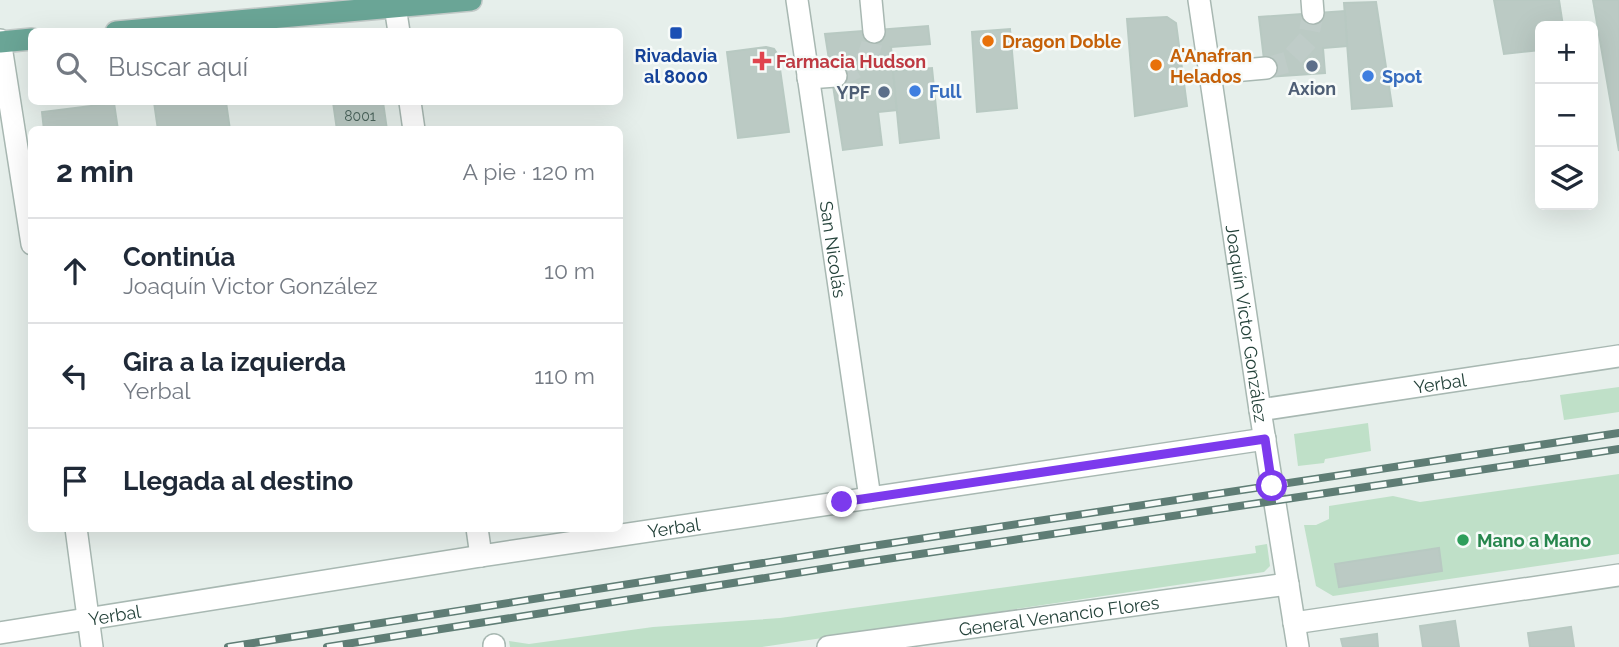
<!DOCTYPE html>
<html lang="es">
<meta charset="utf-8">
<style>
body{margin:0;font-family:Raleway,sans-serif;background:#f6f6f7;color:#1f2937}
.controls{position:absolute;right:21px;top:21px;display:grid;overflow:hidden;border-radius:10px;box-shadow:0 7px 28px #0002}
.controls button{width:63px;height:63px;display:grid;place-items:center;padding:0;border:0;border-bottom:2px solid #e0e1e3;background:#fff;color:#1f2937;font:35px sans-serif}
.stop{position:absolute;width:21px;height:21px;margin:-16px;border:5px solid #7c3aed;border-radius:50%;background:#fff}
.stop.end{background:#7c3aed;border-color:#fff;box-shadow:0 2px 7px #0008}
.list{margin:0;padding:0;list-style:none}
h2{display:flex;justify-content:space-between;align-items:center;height:91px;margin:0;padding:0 28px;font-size:30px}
h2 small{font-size:23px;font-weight:400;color:#747a83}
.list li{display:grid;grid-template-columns:46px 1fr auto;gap:21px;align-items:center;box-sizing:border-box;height:105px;padding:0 28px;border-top:2px solid #e0e1e3}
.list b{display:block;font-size:26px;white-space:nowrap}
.list p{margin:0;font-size:23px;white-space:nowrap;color:#747a83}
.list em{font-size:23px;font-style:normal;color:#747a83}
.icon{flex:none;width:38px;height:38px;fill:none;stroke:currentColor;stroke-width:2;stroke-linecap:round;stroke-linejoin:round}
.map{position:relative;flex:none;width:1619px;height:647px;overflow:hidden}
.search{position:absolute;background:#fff;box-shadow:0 7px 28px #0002;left:28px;top:28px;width:595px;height:77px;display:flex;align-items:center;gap:18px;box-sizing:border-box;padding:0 24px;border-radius:10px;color:#747a83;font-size:26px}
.panel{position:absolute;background:#fff;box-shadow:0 7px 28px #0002;left:28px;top:126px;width:595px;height:406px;border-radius:10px}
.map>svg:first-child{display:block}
</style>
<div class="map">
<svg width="1619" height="647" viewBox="0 0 1619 647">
<rect width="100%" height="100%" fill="#e6efeb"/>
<g fill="#bfe0c8">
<polygon points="1619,387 1619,412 1564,420 1560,395"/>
<polygon points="1368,423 1371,451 1325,459 1324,463 1298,466 1294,434"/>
<polygon points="1619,474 1619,554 1333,596 1316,586 1304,525 1316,525 1329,519 1329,506 1393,496 1420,502"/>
<polygon points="1267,544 1270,566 1264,572 762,647 510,647 509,641 529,644 653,627 780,618 1256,553 1255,546"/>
</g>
<g fill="#bbcac4" stroke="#b8c9c2" stroke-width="2">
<polygon points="1494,0 1559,0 1563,26 1540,26 1540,50 1504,54"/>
<polygon points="1593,0 1619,0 1619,151"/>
<polygon points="1376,2 1392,106 1352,109 1344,3"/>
<polygon points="1345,11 1347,46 1323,48 1325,73 1266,77 1259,17"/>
<polygon points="1167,17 1176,23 1187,106 1135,116 1127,19"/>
<polygon points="928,26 930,44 891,47 897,110 878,112 882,145 843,150 825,34"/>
<polygon points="1010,29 1017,108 977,112 972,32"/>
<polygon points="766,47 774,49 778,55 789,132 738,138 727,52"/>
<polygon points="932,68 939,138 900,143 893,71"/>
<polygon points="154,102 226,102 230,130 158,130"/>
<polygon points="333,102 383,102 387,130 337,130"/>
<polygon points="114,103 118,130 44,130 42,112"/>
<polygon points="1439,548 1442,571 1339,587 1335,564"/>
<polygon points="1455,621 1459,647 1423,647 1420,626"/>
<polygon points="1571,627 1574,647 1530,647 1528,633"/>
<polygon points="1377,634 1378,647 1343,647 1341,639"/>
</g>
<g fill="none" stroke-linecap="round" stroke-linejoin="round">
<g stroke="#bfccc8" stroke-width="21" stroke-dasharray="21 10" stroke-linecap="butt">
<polyline points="1266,68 1288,62 1308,40 1313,13"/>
<path d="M836,76C864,67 869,62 874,32"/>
</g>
<g stroke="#a8b8b2" stroke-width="24">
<g id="minor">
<polyline points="394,0 399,32"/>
<path id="s1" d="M797,0L870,498"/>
<polyline points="871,0 874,32"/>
<path id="s2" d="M1199,0L1260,410L1298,647"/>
<polyline points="1312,0 1313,13"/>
<polyline points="0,40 32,244"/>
<polyline points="1210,73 1266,68"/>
<polyline points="808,78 836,76"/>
<polyline points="410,102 414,130"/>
<path id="s3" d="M1260,410L1619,356"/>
<polyline points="76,528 92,647"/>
<polyline points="477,528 481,556"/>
<polyline points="1294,623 1619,575"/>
<path id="s4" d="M0,633L481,556L1265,439"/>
<polyline points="494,645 494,647"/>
<path id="s5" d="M828,647L1288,584"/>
</g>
</g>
<g stroke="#c2cac8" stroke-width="24">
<g id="major">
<polyline points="116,32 471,0"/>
<polyline points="0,42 32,39"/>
</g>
</g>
<use href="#minor" stroke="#fff" stroke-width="21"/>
<use href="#major" stroke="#6aa596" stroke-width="21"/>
<g stroke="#5f7d75" stroke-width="8">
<g id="rail">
<polyline points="228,647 859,548 1619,433"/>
<polyline points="327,647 860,563 1619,449"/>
</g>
</g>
<use href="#rail" stroke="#f7fbf9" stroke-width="5" stroke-dasharray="16" stroke-linecap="butt"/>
</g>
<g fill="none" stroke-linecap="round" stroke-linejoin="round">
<polyline stroke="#7c3aed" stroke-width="9" points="842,502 1265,439 1272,486"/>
</g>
<rect fill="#1a4fb4" stroke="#f7fbf9" stroke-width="2.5" x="669" y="26" width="14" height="14" rx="3.5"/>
<g fill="#e8710a" stroke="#f7fbf9" stroke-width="2.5">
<circle cx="988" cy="41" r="7"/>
<circle cx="1156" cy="65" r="7"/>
</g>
<path fill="#e0444e" stroke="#f7fbf9" stroke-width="2.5" d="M758.5 50.5h7v7h7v7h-7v7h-7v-7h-7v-7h7z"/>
<g fill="#5c6f8a" stroke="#f7fbf9" stroke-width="2.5">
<circle cx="1312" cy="66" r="7"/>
<circle cx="884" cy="92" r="7"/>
</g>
<g fill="#3f7fe0" stroke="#f7fbf9" stroke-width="2.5">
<circle cx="1368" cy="76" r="7"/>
<circle cx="915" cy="91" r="7"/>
</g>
<circle fill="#2e9e5b" stroke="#f7fbf9" stroke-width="2.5" cx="1463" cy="540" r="7"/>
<g text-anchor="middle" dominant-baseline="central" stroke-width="5" stroke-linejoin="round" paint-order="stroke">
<g font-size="14" fill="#4a645c">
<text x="360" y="116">8001</text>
</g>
<g font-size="18" font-weight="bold" fill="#c56008" stroke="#f7fbf9" text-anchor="start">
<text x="1002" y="41">Dragon Doble</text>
<text x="1170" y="55">A'Anafran<tspan x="1170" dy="21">Helados</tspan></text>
</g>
<g font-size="18" font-weight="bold" fill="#164399" stroke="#f7fbf9">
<text x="676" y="55">Rivadavia<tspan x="676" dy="21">al 8000</tspan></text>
</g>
<g font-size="18" font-weight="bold" fill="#be3a42" stroke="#f7fbf9" text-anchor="start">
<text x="776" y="61">Farmacia Hudson</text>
</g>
<g font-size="18" font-weight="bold" fill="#366cbe" stroke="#f7fbf9" text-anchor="start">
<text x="1382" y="76">Spot</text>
<text x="929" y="91">Full</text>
</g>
<g font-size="18" font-weight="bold" fill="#4e5e75" stroke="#f7fbf9">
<text x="1312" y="88">Axion</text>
<text x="870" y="92" text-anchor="end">YPF</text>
</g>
<g font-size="18" fill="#24423a" stroke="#f7fbf9">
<text stroke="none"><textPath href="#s1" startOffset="252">San Nicolás</textPath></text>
<text stroke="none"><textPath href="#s2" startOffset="327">Joaquín Victor González</textPath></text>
<text stroke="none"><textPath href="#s3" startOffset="182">Yerbal</textPath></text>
<text stroke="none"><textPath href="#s4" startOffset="682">Yerbal</textPath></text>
<text stroke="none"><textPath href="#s5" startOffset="233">General Venancio Flores</textPath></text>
<text stroke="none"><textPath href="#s4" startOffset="116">Yerbal</textPath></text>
</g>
<g font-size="18" font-weight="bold" fill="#27864d" stroke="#f7fbf9" text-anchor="start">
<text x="1477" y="540">Mano a Mano</text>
</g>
</g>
</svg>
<div class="controls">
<button>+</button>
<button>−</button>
<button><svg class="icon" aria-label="layers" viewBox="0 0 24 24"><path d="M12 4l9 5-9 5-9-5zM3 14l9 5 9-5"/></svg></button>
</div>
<div class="stop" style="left:1272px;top:486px"></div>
<div class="stop end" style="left:842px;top:502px"></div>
<div class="search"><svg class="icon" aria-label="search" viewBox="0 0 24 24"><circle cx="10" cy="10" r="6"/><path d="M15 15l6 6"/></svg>Buscar aquí</div>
<section class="panel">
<h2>2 min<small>A pie · 120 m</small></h2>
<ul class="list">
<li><svg class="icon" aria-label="ahead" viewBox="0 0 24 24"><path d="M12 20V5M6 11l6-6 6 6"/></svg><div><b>Continúa</b><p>Joaquín Victor González</p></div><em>10 m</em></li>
<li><svg class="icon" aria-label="left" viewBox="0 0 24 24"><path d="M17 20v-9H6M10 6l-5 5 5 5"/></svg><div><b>Gira a la izquierda</b><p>Yerbal</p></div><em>110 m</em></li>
<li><svg class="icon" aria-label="arrive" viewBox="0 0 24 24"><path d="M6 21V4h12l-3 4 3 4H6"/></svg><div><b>Llegada al destino</b></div></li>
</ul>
</section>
</div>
